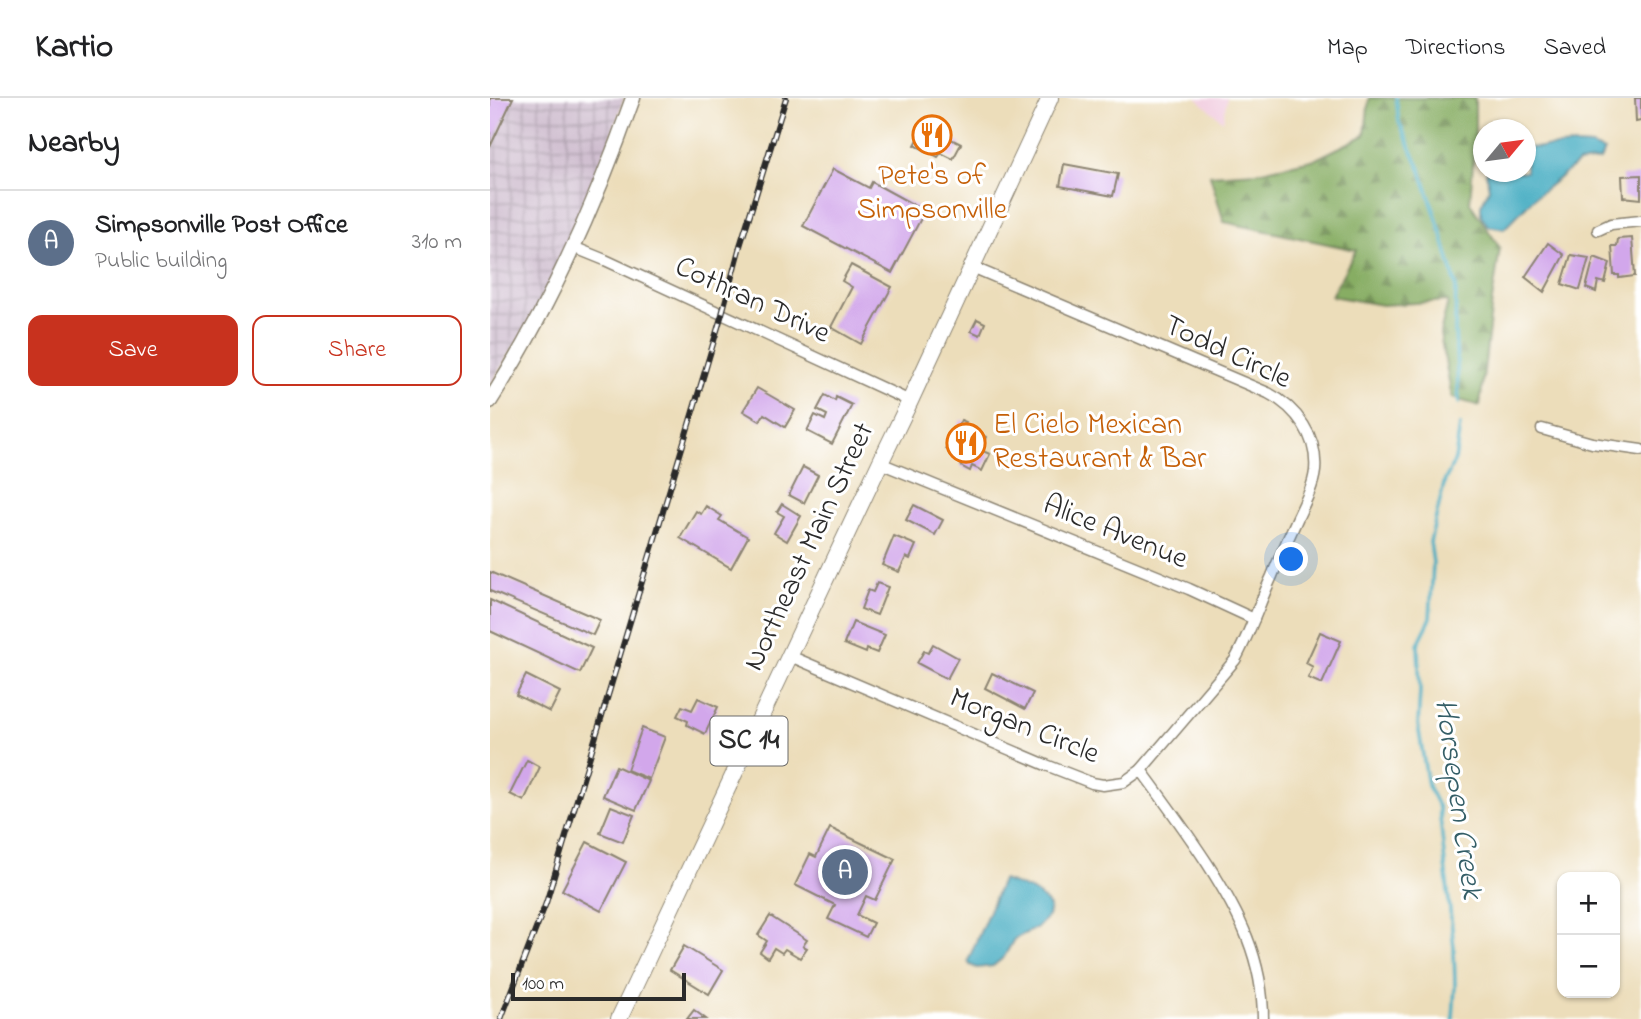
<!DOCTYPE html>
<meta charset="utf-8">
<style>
body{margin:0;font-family:"Indie Flower",sans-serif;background:#f2f2f2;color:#202124}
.controls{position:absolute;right:21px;bottom:21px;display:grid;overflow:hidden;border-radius:14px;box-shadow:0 2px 5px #0004}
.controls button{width:63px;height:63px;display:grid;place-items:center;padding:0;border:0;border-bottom:2px solid #e0e0e0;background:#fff;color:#202124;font:35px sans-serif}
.compass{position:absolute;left:983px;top:21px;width:63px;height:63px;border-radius:50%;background:#fff;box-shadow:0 2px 5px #0004;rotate:61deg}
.scale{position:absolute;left:21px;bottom:18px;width:175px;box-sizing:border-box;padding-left:7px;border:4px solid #2b2b2b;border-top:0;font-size:19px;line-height:24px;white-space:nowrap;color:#2b2b2b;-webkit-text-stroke:5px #fff;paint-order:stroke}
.you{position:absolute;left:802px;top:462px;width:24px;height:24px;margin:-18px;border:5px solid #fff;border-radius:50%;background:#1a73e8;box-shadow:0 0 0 10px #1a73e833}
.badge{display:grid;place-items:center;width:46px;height:46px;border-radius:50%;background:#c8321e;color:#fff;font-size:23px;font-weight:700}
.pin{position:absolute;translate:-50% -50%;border:4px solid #fff;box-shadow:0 2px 7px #0006}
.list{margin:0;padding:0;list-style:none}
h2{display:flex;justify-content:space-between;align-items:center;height:91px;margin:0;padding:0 28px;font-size:30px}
h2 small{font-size:23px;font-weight:400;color:#757577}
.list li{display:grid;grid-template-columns:46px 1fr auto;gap:21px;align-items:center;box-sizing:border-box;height:105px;padding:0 28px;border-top:2px solid #e0e0e0}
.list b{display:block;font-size:26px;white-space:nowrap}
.list p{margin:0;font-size:23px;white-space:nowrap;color:#757577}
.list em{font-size:23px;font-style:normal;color:#757577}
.actions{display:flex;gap:14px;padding:21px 28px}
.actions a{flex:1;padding:16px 0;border:2px solid #c8321e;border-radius:14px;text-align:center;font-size:24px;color:#c8321e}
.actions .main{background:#c8321e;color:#fff}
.map{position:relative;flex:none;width:1151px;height:921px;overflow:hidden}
header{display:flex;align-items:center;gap:42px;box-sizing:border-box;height:98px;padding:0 35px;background:#fff;border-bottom:2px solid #e0e0e0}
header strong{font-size:33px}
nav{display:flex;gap:38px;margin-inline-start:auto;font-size:24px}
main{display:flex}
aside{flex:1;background:#fff}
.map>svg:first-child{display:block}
</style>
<header>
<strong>Kartio</strong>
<nav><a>Map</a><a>Directions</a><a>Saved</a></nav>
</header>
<main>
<aside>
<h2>Nearby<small></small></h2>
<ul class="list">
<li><span class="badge" style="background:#5c6f8a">A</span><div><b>Simpsonville Post Office</b><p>Public building</p></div><em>310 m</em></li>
</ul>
<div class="actions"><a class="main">Save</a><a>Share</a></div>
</aside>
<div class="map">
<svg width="1151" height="921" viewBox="0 0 1151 921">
<defs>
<pattern id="industrial-grid" width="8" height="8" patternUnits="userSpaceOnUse" patternTransform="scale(1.75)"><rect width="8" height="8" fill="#cfbdcf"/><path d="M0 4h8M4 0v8" fill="none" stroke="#a89aa8"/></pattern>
<pattern id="forest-firs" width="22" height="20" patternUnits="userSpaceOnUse" patternTransform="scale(1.75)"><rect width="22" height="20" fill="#87ad63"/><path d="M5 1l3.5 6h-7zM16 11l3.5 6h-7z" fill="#6f8d52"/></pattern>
</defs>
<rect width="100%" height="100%" fill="#fff"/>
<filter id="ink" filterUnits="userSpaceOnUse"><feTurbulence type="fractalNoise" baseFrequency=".0143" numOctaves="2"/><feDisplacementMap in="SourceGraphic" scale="14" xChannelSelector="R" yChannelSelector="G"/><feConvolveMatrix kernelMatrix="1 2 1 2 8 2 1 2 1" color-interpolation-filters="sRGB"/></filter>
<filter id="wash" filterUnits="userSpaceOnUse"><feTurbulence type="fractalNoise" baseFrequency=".00686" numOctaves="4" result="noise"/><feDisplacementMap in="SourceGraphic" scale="28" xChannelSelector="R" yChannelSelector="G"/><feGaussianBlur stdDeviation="1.57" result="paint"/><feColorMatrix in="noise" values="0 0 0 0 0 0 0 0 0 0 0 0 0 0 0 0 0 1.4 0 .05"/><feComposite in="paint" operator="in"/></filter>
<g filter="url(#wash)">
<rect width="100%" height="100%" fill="#ecddba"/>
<polygon fill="#f2cfe1" points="706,0 737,0 733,23"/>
<polygon fill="url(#industrial-grid)" points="0,0 134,0 86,152 0,287"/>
<polygon fill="url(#forest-firs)" stroke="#596c47" stroke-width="2" points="879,0 985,0 985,39 980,105 1010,150 1002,203 990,308 962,300 950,236 958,203 892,207 841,198 866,152 734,124 720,77 767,74 826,61 875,37"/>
<g fill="#42abc1" stroke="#366b76" stroke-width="2">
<polygon points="1086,47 1102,48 1114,53 1110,62 1088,65 1044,100 1014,131 998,128 991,117 991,107 999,91 996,74 1036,74 1036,50"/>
<path d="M512,782C530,788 549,792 560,809L558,818L548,829L524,841L514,859L503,868L487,870L480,867L478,863Z"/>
</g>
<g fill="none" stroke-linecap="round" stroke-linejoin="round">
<g stroke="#42abc1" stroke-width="3.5">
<polyline points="906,0 909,24 931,73 952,137 966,187 965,233 969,305"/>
<polyline points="963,921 965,888 964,850 949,710 938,688 928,627 930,593 928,546 940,522 943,465 940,444 955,382 965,362 970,327"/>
</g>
</g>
<g id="blocks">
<g fill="#d2a7eb">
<polygon points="0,0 23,0 0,49"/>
<polygon points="1145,0 1151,0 1151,23 1146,24"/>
<polygon points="435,28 471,46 463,61 451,55 448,59 425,47"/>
<polygon points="574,66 628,76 623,98 570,88"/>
<polygon points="343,71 379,90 382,84 435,113 402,175 313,128"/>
<polygon points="1151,77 1151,101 1133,99 1132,78"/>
<polygon points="1142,140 1145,178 1129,180 1129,177 1124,177 1122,148 1127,148 1128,141"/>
<polygon points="1058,145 1074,157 1054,194 1035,179"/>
<polygon points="1081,157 1099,160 1090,192 1072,186"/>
<polygon points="1104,159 1120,165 1115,185 1108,183 1106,194 1096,190"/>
<polygon points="361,167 402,189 371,246 341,229 362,189 352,183"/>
<polygon points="487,221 495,225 490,237 481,233"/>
<polygon points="267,290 305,312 295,329 274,316 270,323 253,313"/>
<polygon points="335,297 345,303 346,299 362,307 342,346 317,333 325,317 335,322 337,317 327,312"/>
<polygon points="471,322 476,324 474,328 496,339 490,352 500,356 492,373 482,368 480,373 471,368 474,362 460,355 461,353 456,351"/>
<polygon points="313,369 328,377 314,405 299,397"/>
<polygon points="292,406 311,418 297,443 284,435 294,418 287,414"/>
<polygon points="424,407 453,422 445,437 416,422"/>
<polygon points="216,408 232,418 229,422 258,439 241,470 190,440 206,413 211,416"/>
<polygon points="404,438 426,447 420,461 416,459 409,474 392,467"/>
<polygon points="0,474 110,522 103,537 0,493"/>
<polygon points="387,485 398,489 387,517 371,511 378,492 383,494"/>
<polygon points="0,502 102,550 90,575 0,533"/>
<polygon points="363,524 395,537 387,555 377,551 376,555 354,546"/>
<polygon points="830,534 851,543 832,586 818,580 823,569 816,565"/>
<polygon points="443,546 468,560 457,581 427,565 434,553 438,555"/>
<polygon points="502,575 543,595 535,611 495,590"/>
<polygon points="36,577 70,594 60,614 26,597"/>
<polygon points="208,600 228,609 215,636 197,627 198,623 187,618 192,608 202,612"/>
<polygon points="152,630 175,639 159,681 137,672"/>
<polygon points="37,662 50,669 34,703 20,696"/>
<polygon points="126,668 159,683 146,712 113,698"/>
<polygon points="121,708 144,717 133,744 110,735"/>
<polygon points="340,730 405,761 385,802 376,798 367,817 383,825 376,839 338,821 345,807 305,787 320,756 326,759"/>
<polygon points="97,744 136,764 111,813 72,792"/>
<polygon points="280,818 317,842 313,848 317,850 310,860 295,851 292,855 284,850 278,860 270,854 277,843 268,837"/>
<polygon points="194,848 233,872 219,896 180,872"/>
<polygon points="204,912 216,921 197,921"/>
</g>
</g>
</g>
<g filter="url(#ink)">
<use href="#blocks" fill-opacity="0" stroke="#8c8472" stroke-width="2"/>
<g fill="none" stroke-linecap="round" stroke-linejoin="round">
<g stroke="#8c8472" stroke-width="13">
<g id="street">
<polyline points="1108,132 1121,126 1151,123"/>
<polyline points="83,149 115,162 420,303"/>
<polyline points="1052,331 1102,345 1151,352"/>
<polyline points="390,365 699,491 764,521"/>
<path d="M300,558L556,667L602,685L613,687L634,684L651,672L745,562C760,535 769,506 782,478C790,458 799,439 808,419C815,404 823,389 825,373C828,339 807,310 778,295L482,169"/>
<path d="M651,672C674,703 696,733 717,765C749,815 773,861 773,921"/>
</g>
</g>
<g stroke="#8c8472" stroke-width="17">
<path id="secondary" d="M0,303C60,209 106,105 143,0"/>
</g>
<g stroke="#8c8472" stroke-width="18">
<polyline id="primary" points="129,921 390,365 420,303 560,0"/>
</g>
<use href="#street" stroke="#fff" stroke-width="10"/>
<use href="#secondary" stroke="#fff" stroke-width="14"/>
<use href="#primary" stroke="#fff" stroke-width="16"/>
<g stroke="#2b2b2b" stroke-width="6">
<polyline id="rail" points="11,921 56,805 232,216 250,148 296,0"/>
</g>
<use href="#rail" stroke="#fff" stroke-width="3.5" stroke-dasharray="10" stroke-linecap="butt"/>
</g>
</g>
<defs>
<g id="restaurant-ring" transform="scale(2.0125)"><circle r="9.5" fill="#fff" stroke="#e8710a" stroke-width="1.5"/><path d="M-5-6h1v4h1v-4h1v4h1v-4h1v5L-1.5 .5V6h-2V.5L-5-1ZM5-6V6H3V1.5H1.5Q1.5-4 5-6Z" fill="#e8710a"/></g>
</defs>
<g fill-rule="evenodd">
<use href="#restaurant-ring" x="442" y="37"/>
<use href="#restaurant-ring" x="476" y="345"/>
</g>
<g text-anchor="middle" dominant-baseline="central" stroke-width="6" stroke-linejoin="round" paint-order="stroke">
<rect fill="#fff" stroke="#6b6b6b" stroke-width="2" x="220.5" y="618.5" width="77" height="49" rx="5"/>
<g font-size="28" font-weight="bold" fill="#2b2b2b">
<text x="259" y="643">SC 14</text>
</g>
<g font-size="30" fill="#c56008" stroke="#fff">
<text x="442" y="79">Pete's of<tspan x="442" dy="34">Simpsonville</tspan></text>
<text x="503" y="328" text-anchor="start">El Cielo Mexican<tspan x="503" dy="34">Restaurant &amp; Bar</tspan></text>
</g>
<g font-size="30" fill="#2b2b2b" stroke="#fff">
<text transform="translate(262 203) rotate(25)">Cothran Drive</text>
<text transform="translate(737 255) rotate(25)">Todd Circle</text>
<text transform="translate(625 435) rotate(22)">Alice Avenue</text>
<text transform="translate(320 449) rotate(-65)">Northeast Main Street</text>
<text transform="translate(534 629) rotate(22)">Morgan Circle</text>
</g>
<g font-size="32" font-style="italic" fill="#345e67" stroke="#fff">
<text transform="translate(967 701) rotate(82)">Horsepen Creek</text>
</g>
</g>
</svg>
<div class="controls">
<button>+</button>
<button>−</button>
</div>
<svg class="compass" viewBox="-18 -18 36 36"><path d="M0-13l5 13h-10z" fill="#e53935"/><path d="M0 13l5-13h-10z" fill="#757577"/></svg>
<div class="scale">100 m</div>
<div class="you"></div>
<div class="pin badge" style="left:355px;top:774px;background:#5c6f8a">A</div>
</div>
</main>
